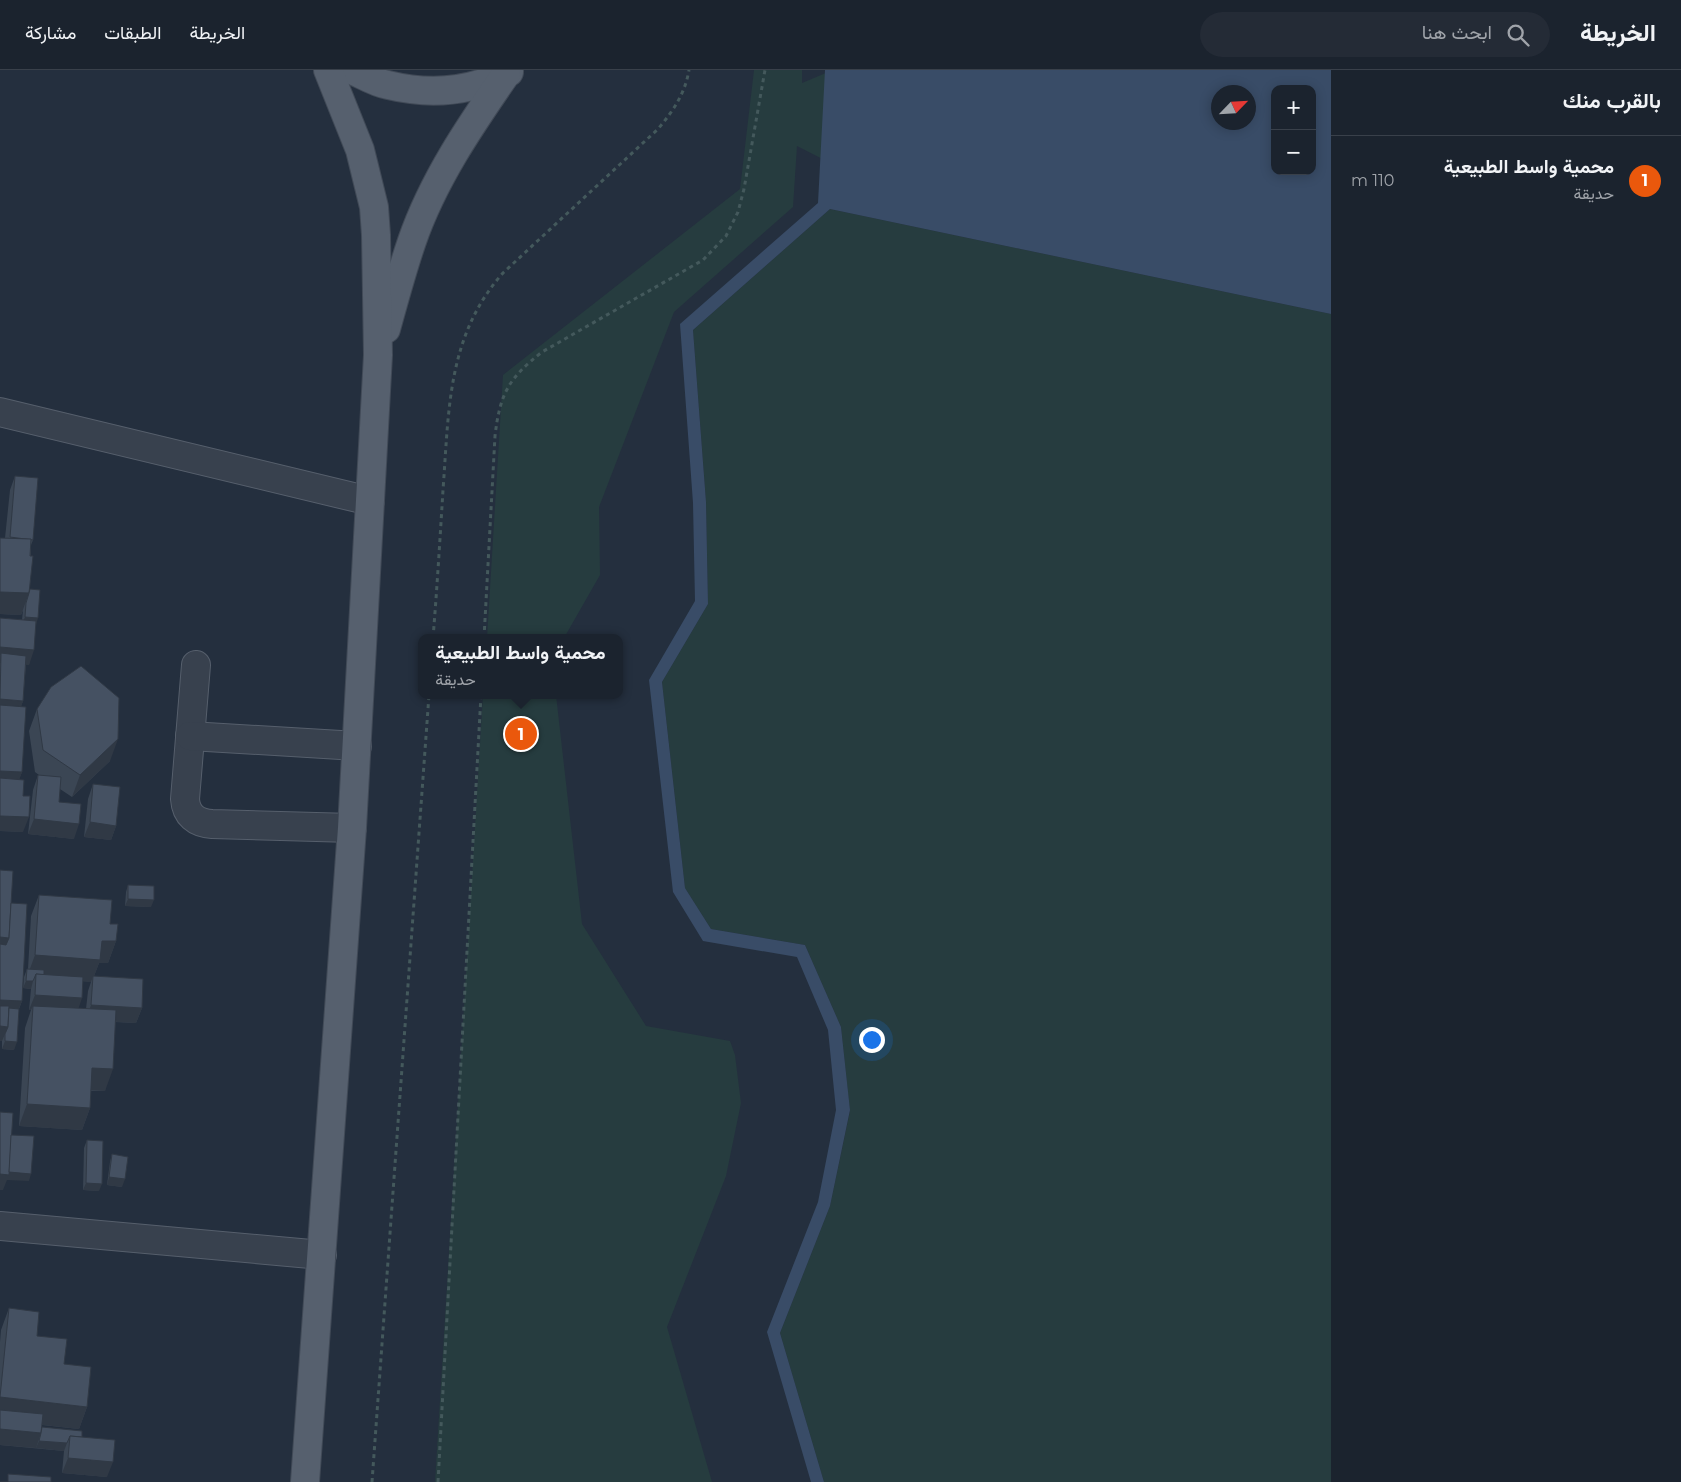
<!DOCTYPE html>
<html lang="ar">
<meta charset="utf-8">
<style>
body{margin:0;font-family:Montserrat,Vazirmatn,sans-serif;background:#242b36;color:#f1f3f6;direction:rtl}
.controls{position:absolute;right:15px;top:15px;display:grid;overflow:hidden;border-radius:10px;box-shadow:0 2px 12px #0003}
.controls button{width:45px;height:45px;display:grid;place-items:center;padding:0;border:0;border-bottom:1px solid #39404a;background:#1b232e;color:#f1f3f6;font:25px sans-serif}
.compass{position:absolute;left:1211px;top:15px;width:45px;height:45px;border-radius:50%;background:#1b232e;box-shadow:0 2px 12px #0003;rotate:65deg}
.you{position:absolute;left:871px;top:969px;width:18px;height:18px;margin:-12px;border:4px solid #fff;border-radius:50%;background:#1a73e8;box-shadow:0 0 0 8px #1a73e833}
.badge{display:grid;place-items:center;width:32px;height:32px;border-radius:50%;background:#ea580c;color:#fff;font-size:16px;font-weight:700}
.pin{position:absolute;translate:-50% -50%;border:2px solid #fff;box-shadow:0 1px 5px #0006}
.popup{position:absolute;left:418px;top:564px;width:205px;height:65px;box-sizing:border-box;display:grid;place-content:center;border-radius:10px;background:#1b232e;filter:drop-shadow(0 1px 4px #0005);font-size:16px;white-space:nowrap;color:#a0a4aa}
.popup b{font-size:19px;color:#f1f3f6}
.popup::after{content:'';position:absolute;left:50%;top:100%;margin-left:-10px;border:10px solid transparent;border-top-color:#1b232e}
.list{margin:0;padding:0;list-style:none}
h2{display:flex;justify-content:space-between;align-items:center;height:65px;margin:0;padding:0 20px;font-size:21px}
h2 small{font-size:16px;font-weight:400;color:#a0a4aa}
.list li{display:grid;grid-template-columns:32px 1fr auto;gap:15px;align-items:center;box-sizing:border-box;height:90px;padding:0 20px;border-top:1px solid #39404a}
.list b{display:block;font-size:19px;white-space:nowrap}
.list p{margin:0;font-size:16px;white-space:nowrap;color:#a0a4aa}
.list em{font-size:16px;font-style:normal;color:#a0a4aa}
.icon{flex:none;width:28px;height:28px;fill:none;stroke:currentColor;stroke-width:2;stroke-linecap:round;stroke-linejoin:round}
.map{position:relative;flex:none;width:1331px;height:1412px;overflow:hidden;direction:ltr}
header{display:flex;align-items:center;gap:30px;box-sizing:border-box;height:70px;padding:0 25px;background:#1b232e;border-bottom:1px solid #39404a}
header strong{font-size:24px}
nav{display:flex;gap:28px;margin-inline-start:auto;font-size:18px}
.search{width:350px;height:45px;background:#242b36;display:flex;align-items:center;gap:12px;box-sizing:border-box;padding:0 18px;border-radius:28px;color:#a0a4aa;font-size:19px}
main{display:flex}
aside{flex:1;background:#1b232e}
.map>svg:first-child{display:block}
</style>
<header>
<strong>الخريطة</strong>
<div class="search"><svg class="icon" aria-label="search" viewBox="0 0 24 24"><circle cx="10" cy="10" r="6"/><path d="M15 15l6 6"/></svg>ابحث هنا</div>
<nav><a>الخريطة</a><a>الطبقات</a><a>مشاركة</a></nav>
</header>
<main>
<aside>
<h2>بالقرب منك<small></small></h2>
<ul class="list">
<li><span class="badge">1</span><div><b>محمية واسط الطبيعية</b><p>حديقة</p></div><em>110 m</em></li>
</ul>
</aside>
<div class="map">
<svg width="1331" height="1412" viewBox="0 0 1331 1412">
<rect width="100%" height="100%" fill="#242f3e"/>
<g fill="#263c3f" fill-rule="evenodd">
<path d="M754,0H802V13L833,0H1331L1312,19H1275V90L854,105L797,76L793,137L674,242L599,437L600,505L564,568H487L503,305L740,119ZM1218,22H1248V52H1218Z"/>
<polygon points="830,139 1331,244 1331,1412 824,1412 780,1263 830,1136 850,1041 841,957 805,875 711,859 685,818 662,612 708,534 706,432 693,260"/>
<polygon points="483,625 556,625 582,854 646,956 730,971 735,985 741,1033 726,1106 667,1257 712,1412 435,1412"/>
</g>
<path fill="#394c67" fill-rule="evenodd" d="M825,0H1331V244L830,139L693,260L706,432L708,534L662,612L685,818L711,859L805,875L841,957L850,1040L830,1136L780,1263L824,1412H811L767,1262L818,1132L836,1040L828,960L797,887L703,871L673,822L649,610L695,531L693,433L680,254L818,133ZM1275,19H1312V101H1275ZM1218,22H1248V52H1218Z"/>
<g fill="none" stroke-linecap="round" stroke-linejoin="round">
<g stroke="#565f6c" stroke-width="30">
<g id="minor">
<polyline points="0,342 370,431"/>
<path d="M196,595L185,729C186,745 196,753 212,754L352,758"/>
<polyline points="190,666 357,676"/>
<polyline points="0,1156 322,1185"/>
</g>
</g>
<g stroke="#414a57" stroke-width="30">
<g id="major">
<path d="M352,0C363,5 376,13 388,15C429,25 471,22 509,2"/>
<path d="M386,259C394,230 402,200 412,171C433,110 470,56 506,4"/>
<polyline points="305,1412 352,758 378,285 376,165 374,137 360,80 328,0"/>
</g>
</g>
<g stroke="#44595c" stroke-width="3" stroke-dasharray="4 4" stroke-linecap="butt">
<path d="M433,568C437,519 440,469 443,420C449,340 447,266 503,203L658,59C673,41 685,24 689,0"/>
<path d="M484,568L495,366C500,323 509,308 542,282L703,190L726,166L738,142L744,119L765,0"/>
<polyline points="372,1412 429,625"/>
<polyline points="438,1412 481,625"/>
</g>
<use href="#minor" stroke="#38414e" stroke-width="28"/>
<use href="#major" stroke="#56606e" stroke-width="28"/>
</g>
<g fill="#3b4654" fill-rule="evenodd">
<polygon points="15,406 33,470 31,475 30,519 36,554 29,595 26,594 23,631 21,636 22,702 19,709 23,726 23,762 0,761 0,548 22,550 23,540 21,545 0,544 0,468 5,468 10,420"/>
<polygon points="37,639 110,691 72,727 60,719 59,732 74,769 28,764 33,720 38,705 39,705 35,702 29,661"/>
<polygon points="93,714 116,756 111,770 84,767 88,729"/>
<polygon points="0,800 11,833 22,931 19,939 14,980 2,979 2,971 0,971"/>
<polygon points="128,815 151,837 125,836 126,822"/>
<path d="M39,825L110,854L116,871L108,893H99L94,906L142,938L136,953L115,952L105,1021H91L90,1038L82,1060L19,1056L25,958L31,940H29L31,919L23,918L24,907L27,899H28L31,846ZM83,911L91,912L88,921L86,939L78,938Z"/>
<polygon points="87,1070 99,1121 83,1120 84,1078"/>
<polygon points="112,1084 122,1117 107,1115 110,1092"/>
<polygon points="9,1238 64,1294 87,1337 79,1359 42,1355 42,1357 82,1367 107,1407 62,1403 64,1381 0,1375 0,1272 1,1260"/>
</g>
<g fill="#303945">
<polygon points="0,522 29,523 21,545 0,544"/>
<polygon points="25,547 38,548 36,555 22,554"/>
<polygon points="0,577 34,580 29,595 0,593 1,583 0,586"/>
<polygon points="0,629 23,631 18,646 0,644"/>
<polygon points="118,669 110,691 72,727 80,705"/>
<polygon points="0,701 22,702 14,724 0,723"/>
<polygon points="0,746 29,747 23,762 0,761"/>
<polygon points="34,749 79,754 74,769 28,764"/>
<polygon points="90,752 116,756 111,770 84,767"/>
<polygon points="128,829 154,830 151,837 125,836"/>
<polygon points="0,867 9,868 0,890"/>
<polygon points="102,871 116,871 108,893 99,893 93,909 93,906 91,912 36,908 36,904 27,907 35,885"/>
<polygon points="26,911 33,911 31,919 23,918"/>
<polygon points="35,925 82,928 77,943 33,936 31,940 29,940"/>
<polygon points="0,930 22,931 16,946 0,945"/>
<polygon points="91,935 142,938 136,953 86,950"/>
<polygon points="0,956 8,957 2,971 0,971"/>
<polygon points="5,971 17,972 14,980 2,979"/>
<polygon points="92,998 113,999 105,1021 84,1020"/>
<polygon points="27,1034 90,1038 82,1060 19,1056"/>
<polygon points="8,1102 31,1104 29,1111 7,1110 3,1120 0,1120 0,1104"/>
<polygon points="109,1107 125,1109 122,1117 107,1115"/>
<polygon points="86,1113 102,1114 99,1121 83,1120"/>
<polygon points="0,1327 87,1337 79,1359 0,1350"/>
<polygon points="0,1359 41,1363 36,1378 0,1375"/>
<polygon points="39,1371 67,1373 64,1381 36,1378"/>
<polygon points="68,1388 113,1392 107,1407 62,1403"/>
</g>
<g fill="#455162" stroke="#303945">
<polygon points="15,406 38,408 33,470 10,467"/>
<polygon points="0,468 31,469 30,486 33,486 29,523 0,522"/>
<polygon points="30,519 40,520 38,548 25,547 26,533 29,523"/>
<polygon points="0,548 36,551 34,580 0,577"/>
<polygon points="1,583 26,586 23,631 0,629"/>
<polygon points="81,596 119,628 118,669 80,705 43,680 37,639 51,617"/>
<polygon points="0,635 26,637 22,702 0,701"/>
<polygon points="38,705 61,707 59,732 81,734 79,754 34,749"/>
<polygon points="0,708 24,710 23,726 30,726 29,747 0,746"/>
<polygon points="93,714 120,717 116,756 90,752"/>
<polygon points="0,800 13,801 9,868 0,867"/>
<polygon points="128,815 154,816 154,830 128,829"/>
<polygon points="39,825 112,830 110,854 118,854 116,871 102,871 100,890 35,885"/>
<polygon points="11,833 27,834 22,931 0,930 0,874 6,875 9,868"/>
<polygon points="27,899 44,900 44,905 36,904 33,911 26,911"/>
<polygon points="36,904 83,907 82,928 35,925"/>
<polygon points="93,906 143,909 142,938 91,935"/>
<polygon points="0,936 9,936 8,957 0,956"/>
<polygon points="33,936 116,940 113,999 92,998 90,1038 27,1034"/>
<polygon points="9,938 19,939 17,972 5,971 5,964 8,957"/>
<polygon points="0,1042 13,1043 9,1105 0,1104"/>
<polygon points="11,1065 34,1066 31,1104 9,1102"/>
<polygon points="87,1070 103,1071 102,1114 86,1113"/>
<polygon points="112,1084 128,1087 125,1109 109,1107"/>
<polygon points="9,1238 39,1242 37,1266 67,1269 64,1294 91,1297 87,1337 0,1327"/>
<polygon points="0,1340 43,1344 41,1363 0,1359"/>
<polygon points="42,1357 82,1361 82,1367 70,1366 67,1373 39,1371 41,1363"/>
<polygon points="70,1366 115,1370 113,1392 68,1388"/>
<polygon points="8,1404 51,1407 51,1412 0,1412 8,1412"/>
</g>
</svg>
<div class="controls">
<button>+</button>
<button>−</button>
</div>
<svg class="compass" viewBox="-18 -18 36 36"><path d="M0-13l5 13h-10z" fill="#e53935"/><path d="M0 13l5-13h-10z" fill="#a0a4aa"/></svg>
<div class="you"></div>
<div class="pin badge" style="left:521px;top:664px">1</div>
<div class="popup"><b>محمية واسط الطبيعية</b>حديقة</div>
</div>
</main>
